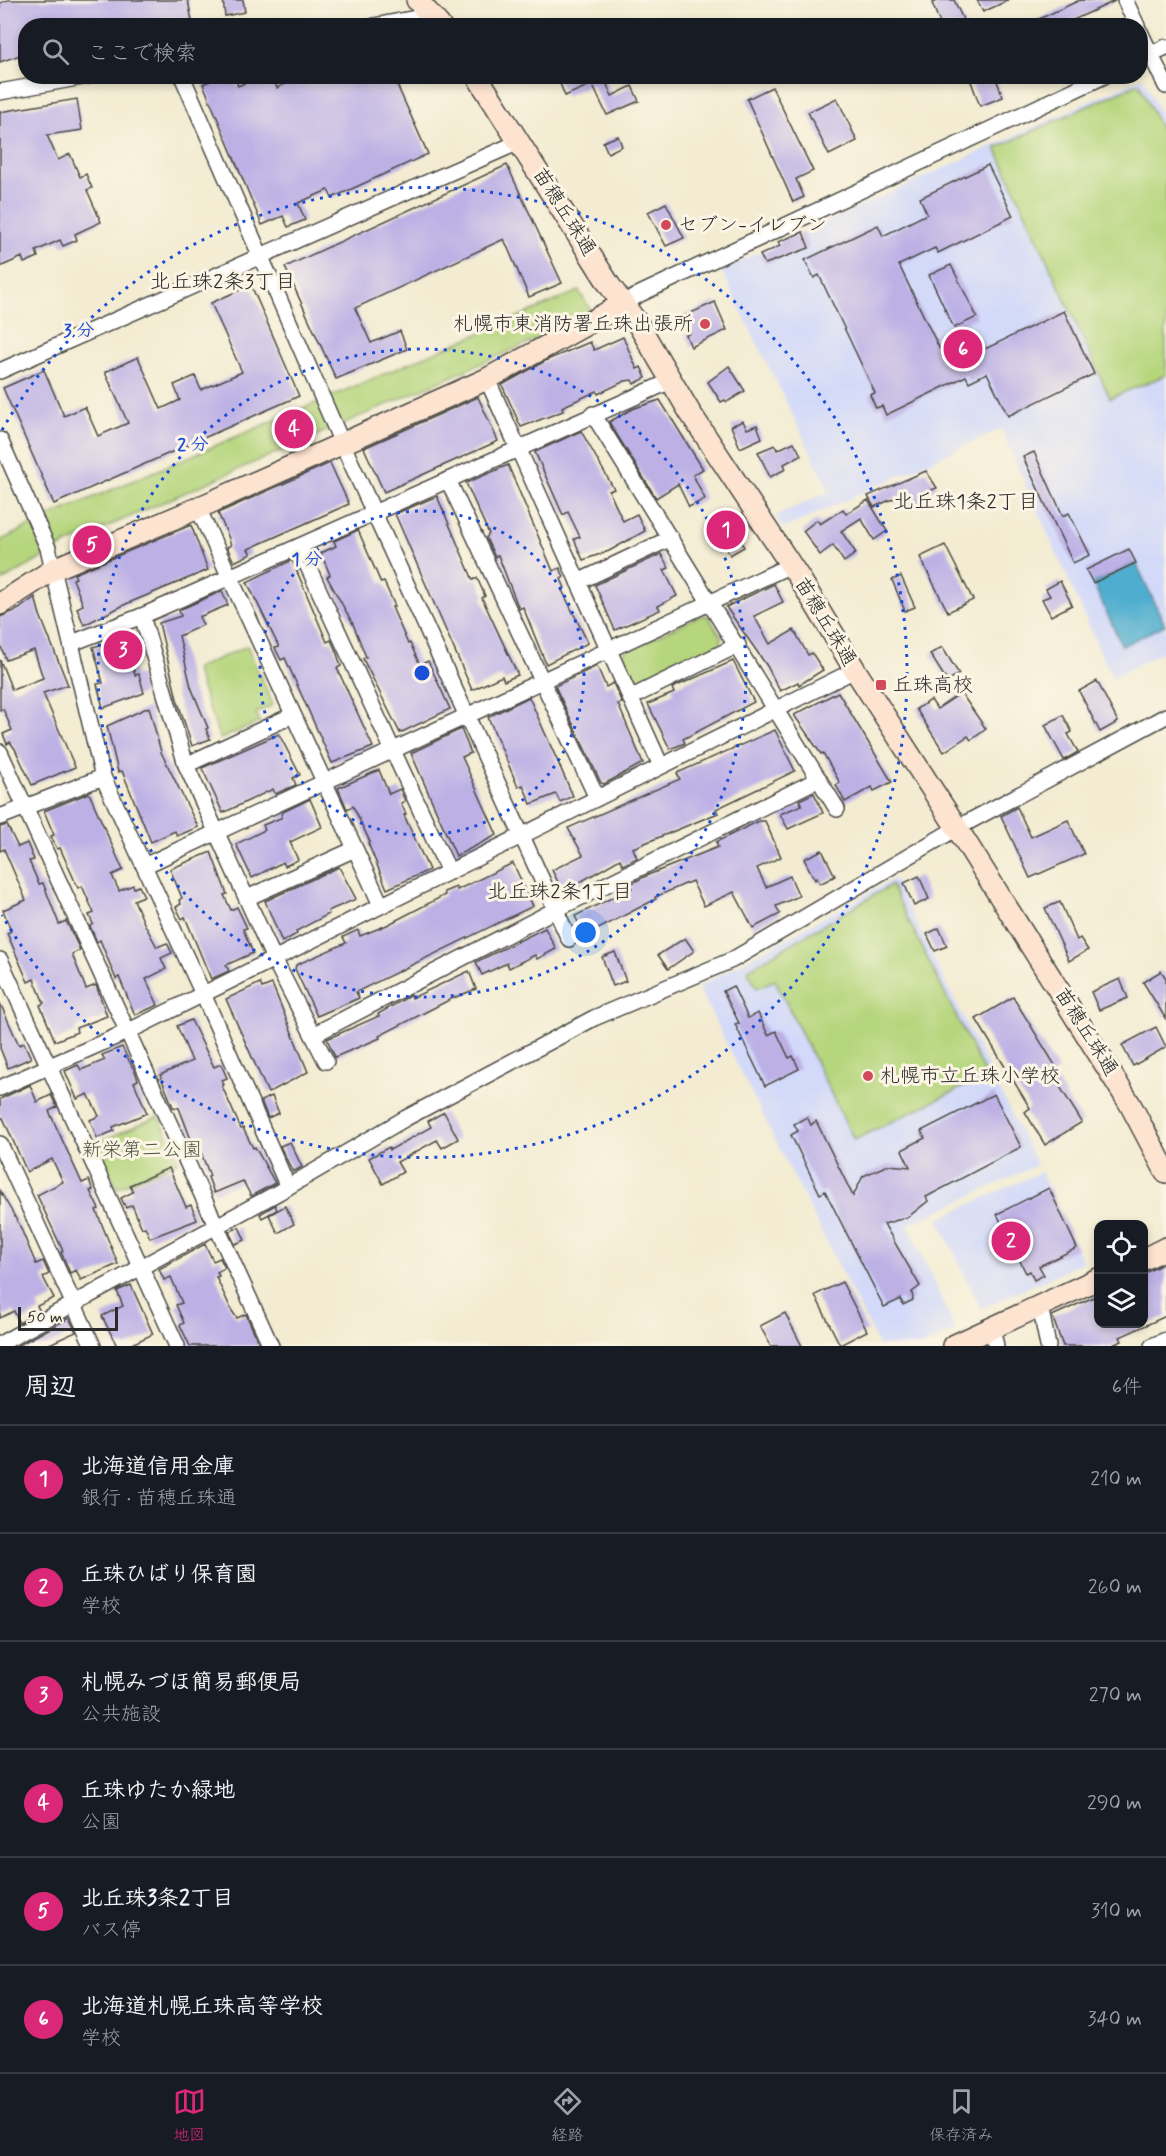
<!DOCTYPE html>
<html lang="ja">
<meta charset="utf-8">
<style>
body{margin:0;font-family:Mynerve,"Klee One",sans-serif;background:#242831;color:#f1f3f6}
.controls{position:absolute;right:18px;bottom:18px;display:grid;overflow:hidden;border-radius:12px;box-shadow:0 3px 9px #0003}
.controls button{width:54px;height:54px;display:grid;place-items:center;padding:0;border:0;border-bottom:2px solid #363941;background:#171b24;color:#f1f3f6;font:30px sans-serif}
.scale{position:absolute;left:18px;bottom:15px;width:100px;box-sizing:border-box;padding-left:6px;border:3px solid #2b2b2b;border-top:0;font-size:16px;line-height:21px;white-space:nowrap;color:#2b2b2b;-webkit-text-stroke:4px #fcf5e5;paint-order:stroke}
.you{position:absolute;left:586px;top:933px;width:21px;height:21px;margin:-15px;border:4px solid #fff;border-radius:50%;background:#1a73e8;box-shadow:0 0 0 9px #1a73e833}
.badge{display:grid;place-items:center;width:39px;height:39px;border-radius:50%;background:#db2777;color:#fff;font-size:20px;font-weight:700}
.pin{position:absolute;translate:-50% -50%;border:3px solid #fff;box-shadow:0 2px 6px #0006}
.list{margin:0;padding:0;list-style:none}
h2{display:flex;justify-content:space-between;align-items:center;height:78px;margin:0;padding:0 24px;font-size:26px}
h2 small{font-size:20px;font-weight:400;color:#9ea1a6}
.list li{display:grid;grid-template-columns:39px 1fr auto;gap:18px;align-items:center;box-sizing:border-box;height:108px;padding:0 24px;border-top:2px solid #363941}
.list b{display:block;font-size:22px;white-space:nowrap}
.list p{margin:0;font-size:20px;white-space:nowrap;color:#9ea1a6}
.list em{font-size:20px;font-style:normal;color:#9ea1a6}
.icon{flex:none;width:33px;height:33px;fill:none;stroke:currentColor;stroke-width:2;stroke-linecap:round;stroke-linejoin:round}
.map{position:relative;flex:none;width:1166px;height:1346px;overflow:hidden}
.search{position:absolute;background:#171b24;box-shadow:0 3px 9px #0003;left:18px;right:18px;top:18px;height:66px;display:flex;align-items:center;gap:15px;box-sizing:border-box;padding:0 21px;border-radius:24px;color:#9ea1a6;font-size:22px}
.sheet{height:726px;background:#171b24}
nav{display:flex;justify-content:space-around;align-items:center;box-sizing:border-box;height:84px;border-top:2px solid #363941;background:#171b24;font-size:16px;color:#9ea1a6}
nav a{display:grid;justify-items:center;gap:3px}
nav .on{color:#db2777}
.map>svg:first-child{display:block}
</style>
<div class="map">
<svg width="1166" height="1346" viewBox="0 0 1166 1346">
<rect width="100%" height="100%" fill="#fcf5e5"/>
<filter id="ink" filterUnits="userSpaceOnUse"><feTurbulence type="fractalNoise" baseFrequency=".0167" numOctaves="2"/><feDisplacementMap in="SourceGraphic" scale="12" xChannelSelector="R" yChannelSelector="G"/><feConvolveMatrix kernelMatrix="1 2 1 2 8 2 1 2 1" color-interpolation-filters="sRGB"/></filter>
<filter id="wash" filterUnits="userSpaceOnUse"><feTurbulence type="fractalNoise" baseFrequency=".008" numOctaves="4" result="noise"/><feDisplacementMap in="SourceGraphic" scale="24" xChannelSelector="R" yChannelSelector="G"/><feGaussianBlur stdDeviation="1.35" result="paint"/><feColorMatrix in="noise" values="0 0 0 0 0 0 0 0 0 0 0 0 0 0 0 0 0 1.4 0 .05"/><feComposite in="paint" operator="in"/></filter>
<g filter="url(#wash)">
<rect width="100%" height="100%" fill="#f3ecd2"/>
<g fill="#d2d9f9">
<polygon points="1143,77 1166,125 1166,650 1112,678 1001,429 783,529 775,516 830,491 721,270"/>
<polygon points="894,879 1037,1165 908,1225 956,1331 922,1346 879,1346 698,987"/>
<polygon points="1041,1172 1083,1262 981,1309 938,1219"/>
</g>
<g fill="#b5d67d" stroke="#708054" stroke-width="1.5">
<polygon points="1139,83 1166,141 1166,375 1110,398 996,148"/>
<polygon points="579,291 591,311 581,320 65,545 0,582 0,541 45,518"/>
<polygon points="701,615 708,616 722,638 720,646 639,687 636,686 623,658 625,651"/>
<polygon points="247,646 273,705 256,713 260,722 220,739 195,669"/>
<polygon points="891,885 986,1076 854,1140 775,980 757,988 747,970"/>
<polygon points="159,1116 179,1161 117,1188 96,1143"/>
</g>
<polygon fill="#50aecf" stroke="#3e6c7d" stroke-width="1.5" points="1136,563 1165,625 1122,646 1093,583"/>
<g id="blocks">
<g fill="#bcb0e5">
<polygon points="8,0 188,0 192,21 167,26 26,26 26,53 0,62 0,3"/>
<polygon points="223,0 243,0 245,12 225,16"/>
<polygon points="939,0 954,0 966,26 941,26 932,3"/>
<polygon points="977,0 1009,0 983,12"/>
<polygon points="1080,0 1115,1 1060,26 1024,26"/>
<polygon points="221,76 234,76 238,86 260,76 272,76 277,88 302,76 393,76 428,154 332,198 328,190 298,203 305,220 288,227 283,216 262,225 203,84"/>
<polygon points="557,76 608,76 604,78 612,96 632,86 639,101 607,115 592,84 565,96"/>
<polygon points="969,76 995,76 1003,97 980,106"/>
<polygon points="772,87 813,171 796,179 804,197 793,202 747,99"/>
<polygon points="837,98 857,141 829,155 808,112"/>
<polygon points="77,99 82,130 47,135 58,160 70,154 80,177 86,174 92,188 87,190 101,222 75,234 77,240 63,246 60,240 36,251 38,257 24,263 22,257 0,267 0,112"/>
<polygon points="618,136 622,146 608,153 603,142"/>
<polygon points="507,165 562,283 529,297 504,239 355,308 371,343 400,331 407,349 336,379 285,267"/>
<polygon points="988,165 1013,216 938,253 935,248 899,265 945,360 982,342 985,349 1064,311 1094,374 1008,416 987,373 969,382 966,376 886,415 882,406 876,408 870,395 875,393 819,275 814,278 805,260 878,225 883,236 927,214 920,198"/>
<polygon points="666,203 684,238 666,246 648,212"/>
<polygon points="803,232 809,248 765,264 760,255 780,246 778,242"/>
<polygon points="951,265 977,317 954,328 929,275"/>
<polygon points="251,285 299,396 54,504 3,388 44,370 64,416 85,407 98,436 128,423 105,372 138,357 161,409 180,400 174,385 195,376 201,390 242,372 211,303"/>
<polygon points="715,302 727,330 691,347 686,335 690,333 682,317"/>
<polygon points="623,337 637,369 641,367 646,378 634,384 632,380 625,381 598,394 597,391 562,407 563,411 521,427 502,385 547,360 590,342 594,350"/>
<polygon points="729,366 745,391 727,402 725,400 721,402 708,382"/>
<polygon points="478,397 498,441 384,492 364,448"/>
<polygon points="660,400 703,469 693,475 705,499 689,507 678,484 656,498 609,422 632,409"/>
<polygon points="743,421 747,429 757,425 762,438 740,448 731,426"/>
<polygon points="581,431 614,489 609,491 623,521 637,514 645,531 609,551 583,560 574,539 580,537 568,512 563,515 535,452"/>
<polygon points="794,442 801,455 784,464 786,469 770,477 758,452 775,445 777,450"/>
<polygon points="1034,452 1063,516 1069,513 1090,555 1073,563 1023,457"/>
<polygon points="330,463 349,504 248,549 251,554 234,562 227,547 231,545 228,536 218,513"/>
<polygon points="508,465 553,571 560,568 564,577 561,579 565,588 562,590 588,643 546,664 523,607 519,609 498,555 495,557 486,538 489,534 466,483"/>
<polygon points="926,471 937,488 924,493 928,500 910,508 904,494 874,507 868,496"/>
<polygon points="437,496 473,580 477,578 482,589 485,596 482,598 518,675 504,681 502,676 472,690 395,514"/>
<polygon points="868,500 887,531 874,540 861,518 841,531 856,553 844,562 833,545 820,555 803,531 817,520 820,524 843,509 846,514"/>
<polygon points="731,512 744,533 738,536 744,547 730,555 723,542 719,545 708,526"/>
<polygon points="191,525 208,570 126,604 84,625 77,608 83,605 73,579 76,578 74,574"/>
<polygon points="358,530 381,583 384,582 395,606 392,607 408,644 410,643 420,665 428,661 450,709 400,733 363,659 366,657 353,624 327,577 330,575 321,553 336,546 334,541"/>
<polygon points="945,545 973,600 948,612 920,557"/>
<polygon points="1129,549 1136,563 1093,583 1086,570"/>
<polygon points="661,554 669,568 664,570 677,596 658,606 660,610 615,630 595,585"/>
<polygon points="292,560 327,642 331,640 336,651 341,666 337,668 373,747 332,763 285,658 281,660 275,648 279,647 247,582"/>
<polygon points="901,576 915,607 905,611 892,580"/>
<polygon points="1060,581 1072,605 1051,616 1042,599 1050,596 1046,589"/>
<polygon points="774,584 783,602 754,616 770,644 794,630 808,655 812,653 823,670 799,685 798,682 780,691 767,666 726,607"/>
<polygon points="222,591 228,605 199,617 203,625 179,636 191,687 208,728 206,729 210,739 192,746 177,699 159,623 181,616 179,610"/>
<polygon points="35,597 40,615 68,685 43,693 75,767 32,785 15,749 10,742 7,744 3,734 12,730 3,709 0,710 0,660 12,690 43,678 34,650 6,660 0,644 0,617 19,609"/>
<polygon points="130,636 135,653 129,655 135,675 139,674 144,693 103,708 97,684 103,683 93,647"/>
<polygon points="942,647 959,674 947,681 930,654"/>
<polygon points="733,661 754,702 683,739 685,743 670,749 648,704 674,693 672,688"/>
<polygon points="597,666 606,687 613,683 622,703 618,704 643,763 604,784 601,783 555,686"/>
<polygon points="1097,681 1118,722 1100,732 1079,691"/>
<polygon points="838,692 892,782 874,791 872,787 845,802 836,785 840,783 823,753 821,754 794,715"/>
<polygon points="961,693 986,729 971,740 968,736 944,752 916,709 931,700 937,709"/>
<polygon points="529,697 573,796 560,802 556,794 531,804 523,785 518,787 488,717"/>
<polygon points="149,707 161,752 198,827 177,836 175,831 151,842 122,771 118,772 107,726"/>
<polygon points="1063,715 1072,732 1068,734 1078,752 1064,760 1045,725"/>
<polygon points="461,729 471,753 462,757 497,835 456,856 411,753"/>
<polygon points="775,730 795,771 716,809 718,813 633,848 637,858 623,865 620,859 563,892 552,870 583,855 568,828 680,779 677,773"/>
<polygon points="279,734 300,775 293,778 296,785 275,794 273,789 223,813 202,768"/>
<polygon points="379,770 389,794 400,789 405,801 401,803 406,814 404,815 429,870 387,889 368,843 370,842 353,806 347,809 338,788"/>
<polygon points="89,793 123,870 112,875 119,891 133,885 134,888 139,886 144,896 134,900 144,923 157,947 167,943 172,953 161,958 166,969 146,979 158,1005 135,1015 119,977 116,979 100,940 97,942 90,926 93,924 89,915 94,913 82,886 78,888 60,848 57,849 51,836 54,835 44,811"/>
<polygon points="814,793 823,813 788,829 780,814 802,805 799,800"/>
<polygon points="310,799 322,827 290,842 298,860 285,866 283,862 252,878 236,844 265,830 263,825 281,818 283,812"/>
<polygon points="1017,807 1031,837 1068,820 1084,854 1030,878 1001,816"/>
<polygon points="759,821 765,821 781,857 757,868 766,887 790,876 799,896 776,906 780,914 753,928 734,892 704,906 692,881 655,897 656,899 585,936 575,916 632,888 630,884 648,875 718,847 716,842"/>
<polygon points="7,825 18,847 27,843 34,860 29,861 39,884 43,883 59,924 66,921 80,950 72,954 86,989 96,985 107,1016 76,1028 77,1032 55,1041 40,1005 44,1003 34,979 28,982 7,933 11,931 3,910 26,900 4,849 0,851 0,827"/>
<polygon points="822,850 835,876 820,884 817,878 815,880 804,859"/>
<polygon points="211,852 227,894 224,895 231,910 237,907 247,928 243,929 253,953 226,965 229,971 211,979 185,917 182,919 176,907 181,904 179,900 182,898 170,869"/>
<polygon points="513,863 533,906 356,992 359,998 317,1016 295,969 296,965 346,943 343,937 358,930 360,936 387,925 445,895 444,892 456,887 457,890"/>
<polygon points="339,867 356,899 328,911 329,914 296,931 297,934 282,942 265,901"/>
<polygon points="919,876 929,899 914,906 904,883"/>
<polygon points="1060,902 1077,940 1080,938 1088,950 1069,961 1045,908"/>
<polygon points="545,928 556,949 537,959 535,955 509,968 507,963 482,975 476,962"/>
<polygon points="939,928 947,946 935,951 927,934"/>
<polygon points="685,938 694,951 668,969 658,955"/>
<polygon points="615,952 626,981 613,986 602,957"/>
<polygon points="469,971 476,989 451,999 379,1036 380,1038 335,1057 327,1039 379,1016 378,1014 411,995 412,998"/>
<polygon points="1161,971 1166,978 1166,1019 1143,982"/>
<polygon points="1120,979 1128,998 1099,1010 1091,992"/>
<polygon points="260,983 262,988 272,984 308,1072 268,1093 226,999"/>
<polygon points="733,986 748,1018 758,1013 768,1035 776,1031 789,1058 793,1056 799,1069 765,1086 735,1024 739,1023 723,991"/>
<polygon points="1013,997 1058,1070 1052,1074 1082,1122 1045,1145 1025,1112 1030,1108 976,1019"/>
<polygon points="0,1003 19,1045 24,1043 31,1058 8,1068 0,1048"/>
<polygon points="191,1020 214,1067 221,1064 227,1078 222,1080 224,1085 222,1086 241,1129 243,1128 253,1148 255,1147 275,1183 251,1196 243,1181 214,1193 208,1177 210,1176 196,1140 192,1142 179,1108 173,1107 160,1075 192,1061 177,1026"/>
<polygon points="1156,1027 1166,1047 1133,1066 1122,1045"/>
<polygon points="122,1047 136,1074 138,1080 134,1082 147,1113 113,1127 114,1131 97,1138 90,1120 99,1116 88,1094 77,1099 65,1071 78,1065 81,1070 105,1060 102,1055"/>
<polygon points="30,1085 37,1102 51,1095 57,1107 49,1111 82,1183 89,1180 93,1190 90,1191 99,1209 96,1210 118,1264 81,1280 76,1270 70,1273 61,1252 63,1251 37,1195 63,1182 52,1159 27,1172 3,1118 0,1119 0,1099"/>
<polygon points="994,1094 1021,1147 926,1197 928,1201 908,1217 884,1224 920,1286 912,1292 913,1300 903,1305 901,1299 884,1307 825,1191 820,1194 791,1135 798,1131 794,1124 807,1117 811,1125 816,1121 853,1196 863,1176 888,1165 910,1167 902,1150 925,1138 921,1131"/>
<polygon points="272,1096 279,1113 268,1118 261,1101"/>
<polygon points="444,1112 458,1139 442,1148 437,1140 397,1162 403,1172 383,1184 369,1158 389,1147 390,1150 431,1127 428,1121"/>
<polygon points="290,1142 302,1167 293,1172 280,1146"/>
<polygon points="169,1168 186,1207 191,1205 197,1220 150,1238 145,1227 142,1228 132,1205 126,1208 121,1198 133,1192 130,1185"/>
<polygon points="1049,1188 1077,1248 1039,1266 1044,1275 1034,1280 1030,1271 1026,1273 997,1214"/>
<polygon points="0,1191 19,1224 36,1264 43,1261 49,1274 43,1277 54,1298 37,1306 40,1311 19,1323 14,1311 0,1318"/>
<polygon points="275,1205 277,1210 262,1218 260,1214"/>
<polygon points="285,1206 294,1224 278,1233 269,1215"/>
<polygon points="239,1227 245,1240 235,1244 229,1232"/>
<polygon points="205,1244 213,1261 220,1258 225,1268 217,1272 219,1276 216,1277 232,1311 237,1318 246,1314 260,1346 190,1346 180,1325 184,1323 176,1305 182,1303 171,1277 164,1280 159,1269"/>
<polygon points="1166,1262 1166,1316 1120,1337 1122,1341 1110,1346 1063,1346 1052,1316 1098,1295 1098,1323 1143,1323 1143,1274"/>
<polygon points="842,1282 867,1331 840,1345 815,1295"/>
<polygon points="131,1285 153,1334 128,1346 117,1346 102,1316 123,1306 117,1291"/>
<polygon points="785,1313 802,1346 771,1346 760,1326"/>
<polygon points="69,1318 76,1332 45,1346 17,1346"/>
</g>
</g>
</g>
<g filter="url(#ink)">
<use href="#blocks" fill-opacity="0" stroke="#494844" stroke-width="1.5"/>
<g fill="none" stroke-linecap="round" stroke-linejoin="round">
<g stroke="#494844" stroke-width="18">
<g id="street">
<polyline points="1125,0 1137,26"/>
<polyline points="374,26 432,15"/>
<polyline points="1140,32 1166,86"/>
<polyline points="1140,59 1166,47"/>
<polyline points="182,76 342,443 569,939"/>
<polyline points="0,92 88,76"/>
<polyline points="623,304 640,294 1104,76"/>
<polyline points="0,371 519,142"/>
<polyline points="487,379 661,766"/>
<polyline points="593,414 837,809"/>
<polyline points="0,440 48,548 103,777 203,994 288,1187"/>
<polyline points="448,480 597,798"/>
<polyline points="198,508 381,905"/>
<polyline points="299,547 449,872"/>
<polyline points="578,582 671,538"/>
<polyline points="142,616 186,765 274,959 326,1061"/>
<polyline points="72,643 142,616 673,380"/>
<polyline points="630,698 738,645"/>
<polyline points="0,752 271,1346"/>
<polyline points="186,765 293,715"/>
<polyline points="0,817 103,777"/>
<polyline points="144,866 791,565"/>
<polyline points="247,898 355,849"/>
<polyline points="0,960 177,1346"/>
<polyline points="313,1035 555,910 819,779"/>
<polyline points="0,1088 129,1031 855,670"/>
<polyline points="0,1144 93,1346"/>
<polyline points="1040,1306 1048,1346"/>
<polyline points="992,1328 996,1346"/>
<polyline points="0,1344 279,1192 406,1118 594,1018 732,960 957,828 1166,716"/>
<polyline points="1152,1346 1166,1340"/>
</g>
</g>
<g stroke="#494844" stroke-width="24">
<g id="secondary">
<polyline points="417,0 440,26"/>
<polyline points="477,76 610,286 638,324 689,411 800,579 855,670 957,828 1130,1104 1166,1172"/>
<polyline points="0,604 54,569 198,508 487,379 623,304"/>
<polyline points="1144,1259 1166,1248"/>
<polyline points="953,1346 1098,1279"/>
</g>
</g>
<use href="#street" stroke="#fff" stroke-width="15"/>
<use href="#secondary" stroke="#fde4d1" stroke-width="21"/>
</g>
</g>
<g fill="none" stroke="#1d4ed8" stroke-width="3" stroke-dasharray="3 6">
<circle cx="422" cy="673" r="162"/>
<circle cx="422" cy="673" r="324"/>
<path d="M2 430A485 485 0 1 1 2 915"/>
</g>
<g fill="#d1495b" stroke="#fcf5e5" stroke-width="2">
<circle cx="666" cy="225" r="6"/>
<circle cx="705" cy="324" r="6"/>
<rect x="875" y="679" width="12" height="12" rx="3"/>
<circle cx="868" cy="1076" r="6"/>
</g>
<g text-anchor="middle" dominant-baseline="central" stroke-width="6" stroke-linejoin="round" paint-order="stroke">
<g font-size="20" fill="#2b2b2b" stroke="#fcf5e5">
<text transform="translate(564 212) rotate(58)">苗穂丘珠通</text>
<text transform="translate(825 622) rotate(59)">苗穂丘珠通</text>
<text transform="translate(1086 1032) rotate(58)">苗穂丘珠通</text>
</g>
<g font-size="20" fill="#2b2b2b" stroke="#fcf5e5" text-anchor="start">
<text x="678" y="225">セブン-イレブン</text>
<text x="693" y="324" text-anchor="end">札幌市東消防署丘珠出張所</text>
<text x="893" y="685">丘珠高校</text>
<text x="880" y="1076">札幌市立丘珠小学校</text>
</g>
<g font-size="20" fill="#4e5640" stroke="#fcf5e5">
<text x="142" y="1150">新栄第二公園</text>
</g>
<g font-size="21" fill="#2b2b2b" stroke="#fcf5e5">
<text x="223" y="282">北丘珠2条3丁目</text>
<text x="966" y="502">北丘珠1条2丁目</text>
<text x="560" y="892">北丘珠2条1丁目</text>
</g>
</g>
<circle cx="422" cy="673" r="9" fill="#1d4ed8" stroke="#fcf5e5" stroke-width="3"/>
<g font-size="18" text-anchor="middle" font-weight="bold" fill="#1d4ed8" stroke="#fcf5e5" stroke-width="6" stroke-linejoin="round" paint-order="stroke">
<text x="79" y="336">3 分</text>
<text x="193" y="450">2 分</text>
<text x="307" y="565">1 分</text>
</g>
</svg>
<div class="controls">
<button><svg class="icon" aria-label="locate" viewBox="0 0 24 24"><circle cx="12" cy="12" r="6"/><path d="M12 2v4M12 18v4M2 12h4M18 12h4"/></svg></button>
<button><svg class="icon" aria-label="layers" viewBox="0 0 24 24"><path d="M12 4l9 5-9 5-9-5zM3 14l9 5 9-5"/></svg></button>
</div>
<div class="scale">50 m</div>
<div class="you"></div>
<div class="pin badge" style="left:726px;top:530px">1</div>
<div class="pin badge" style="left:1011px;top:1241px">2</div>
<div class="pin badge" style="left:123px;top:650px">3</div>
<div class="pin badge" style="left:294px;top:429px">4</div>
<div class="pin badge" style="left:92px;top:545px">5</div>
<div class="pin badge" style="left:963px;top:349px">6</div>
<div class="search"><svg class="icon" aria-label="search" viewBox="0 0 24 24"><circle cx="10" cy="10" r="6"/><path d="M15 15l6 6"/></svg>ここで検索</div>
</div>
<section class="sheet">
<h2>周辺<small>6件</small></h2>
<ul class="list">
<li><span class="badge">1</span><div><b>北海道信用金庫</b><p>銀行 · 苗穂丘珠通</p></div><em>210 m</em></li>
<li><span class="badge">2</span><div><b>丘珠ひばり保育園</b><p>学校</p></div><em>260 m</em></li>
<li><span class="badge">3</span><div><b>札幌みづほ簡易郵便局</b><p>公共施設</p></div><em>270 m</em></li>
<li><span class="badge">4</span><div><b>丘珠ゆたか緑地</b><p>公園</p></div><em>290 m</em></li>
<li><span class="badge">5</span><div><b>北丘珠3条2丁目</b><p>バス停</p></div><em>310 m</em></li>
<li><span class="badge">6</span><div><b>北海道札幌丘珠高等学校</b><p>学校</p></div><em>340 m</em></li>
</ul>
</section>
<nav>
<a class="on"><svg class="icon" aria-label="map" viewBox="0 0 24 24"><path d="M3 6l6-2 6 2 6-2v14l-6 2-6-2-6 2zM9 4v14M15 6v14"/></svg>地図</a>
<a><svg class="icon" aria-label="directions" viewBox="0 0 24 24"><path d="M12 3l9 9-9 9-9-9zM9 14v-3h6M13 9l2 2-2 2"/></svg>経路</a>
<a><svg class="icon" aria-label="saved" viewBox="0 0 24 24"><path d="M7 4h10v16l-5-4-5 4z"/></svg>保存済み</a>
</nav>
